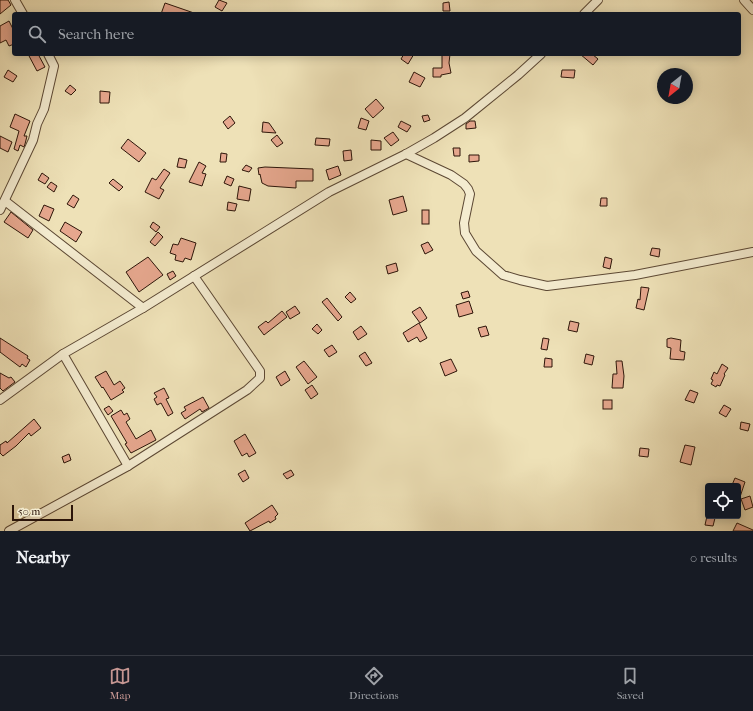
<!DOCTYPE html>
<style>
body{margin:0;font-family:"IM FELL French Canon",serif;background:#242831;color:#f1f3f6}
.controls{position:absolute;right:12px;bottom:12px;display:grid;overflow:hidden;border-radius:4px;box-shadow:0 2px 10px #0003}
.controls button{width:36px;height:36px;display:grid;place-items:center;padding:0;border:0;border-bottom:1px solid #363941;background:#171b24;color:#f1f3f6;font:20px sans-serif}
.compass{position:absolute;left:657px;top:68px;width:36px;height:36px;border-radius:50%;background:#171b24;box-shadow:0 2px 10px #0003;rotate:211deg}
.scale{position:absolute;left:12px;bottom:10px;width:61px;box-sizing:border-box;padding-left:4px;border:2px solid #2c1509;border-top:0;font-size:11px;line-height:14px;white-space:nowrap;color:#2c1509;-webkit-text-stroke:3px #f4ecd0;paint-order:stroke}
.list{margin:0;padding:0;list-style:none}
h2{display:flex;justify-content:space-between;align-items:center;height:52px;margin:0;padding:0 16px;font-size:17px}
h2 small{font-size:13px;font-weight:400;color:#9ea1a6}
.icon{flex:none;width:22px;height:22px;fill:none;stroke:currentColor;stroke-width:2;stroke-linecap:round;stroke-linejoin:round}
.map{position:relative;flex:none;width:753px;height:531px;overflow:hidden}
.search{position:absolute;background:#171b24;box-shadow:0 2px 10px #0003;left:12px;right:12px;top:12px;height:44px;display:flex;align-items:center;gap:10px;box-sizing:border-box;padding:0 14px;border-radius:4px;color:#9ea1a6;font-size:15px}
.sheet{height:124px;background:#171b24}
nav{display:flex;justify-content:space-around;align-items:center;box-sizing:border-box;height:56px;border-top:1px solid #363941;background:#171b24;font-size:11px;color:#9ea1a6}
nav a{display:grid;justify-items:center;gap:2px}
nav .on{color:#c59692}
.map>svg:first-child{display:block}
</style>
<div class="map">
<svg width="753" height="531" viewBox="0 0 753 531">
<rect width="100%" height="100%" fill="#eee1b7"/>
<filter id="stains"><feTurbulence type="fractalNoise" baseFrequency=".005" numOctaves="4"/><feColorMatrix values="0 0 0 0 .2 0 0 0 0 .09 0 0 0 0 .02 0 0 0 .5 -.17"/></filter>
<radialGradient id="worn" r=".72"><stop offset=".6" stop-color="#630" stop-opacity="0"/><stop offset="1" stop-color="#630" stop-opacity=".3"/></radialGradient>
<g fill="#e6a78e" stroke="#2c1509">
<polygon points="0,0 8,0 11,5 0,14"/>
<polygon points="219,0 227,3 222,11 215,7"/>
<polygon points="449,2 450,11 443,11 443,3"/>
<polygon points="165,3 194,13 194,14 161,14"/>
<polygon points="9,21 14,31 14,44 9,46 6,40 0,43 0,26"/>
<polygon points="28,54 38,54 45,67 37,71"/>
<polygon points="404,54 414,54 408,64 401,59"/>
<polygon points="442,54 450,54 449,63 451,73 441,75 441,77 433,77 433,68 442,68"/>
<polygon points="580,54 592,54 598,59 593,65"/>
<polygon points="8,70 17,76 13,82 4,77"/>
<polygon points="562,70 575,70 574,78 561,77"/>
<polygon points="414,72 425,78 420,87 409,82"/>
<polygon points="70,85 76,90 71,95 65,91"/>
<polygon points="100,91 110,92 109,103 100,103"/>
<polygon points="376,99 384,108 373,118 365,109"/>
<polygon points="15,114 30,121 24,136 27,136 25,144 24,147 20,145 18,151 14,149 19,131 10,127"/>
<polygon points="428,115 430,120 424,122 422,116"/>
<polygon points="230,116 235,123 228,129 223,122"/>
<polygon points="361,118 369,121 366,130 358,128"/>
<polygon points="401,121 411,126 407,132 398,127"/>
<polygon points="470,121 475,121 476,128 466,129 466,124"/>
<polygon points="263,122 269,123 276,133 262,132"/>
<polygon points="393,132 399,140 391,146 384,138"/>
<polygon points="277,135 283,143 277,147 271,140"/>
<polygon points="0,136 12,142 8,152 0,148"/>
<polygon points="316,138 330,139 329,146 315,145"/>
<polygon points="128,139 146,153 139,162 121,148"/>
<polygon points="371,140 381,141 381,150 371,150"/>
<polygon points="453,148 460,148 460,156 454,156"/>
<polygon points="351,150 352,160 344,161 343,151"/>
<polygon points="221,153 227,154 226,162 220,162"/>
<polygon points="469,155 479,155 479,161 469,162"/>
<polygon points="179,158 187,160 185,168 177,167"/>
<polygon points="199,162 206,166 202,173 206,174 202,186 189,182"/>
<polygon points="246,165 252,168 249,172 242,170"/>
<polygon points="338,166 341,175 329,180 326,170"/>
<polygon points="265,167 313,169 313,181 296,181 296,188 268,186 262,183 260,174 259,175 258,168"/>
<polygon points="164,169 170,173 160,188 164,190 159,199 145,192 152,178 156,180"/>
<polygon points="42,173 49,178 45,184 38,180"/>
<polygon points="227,176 234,179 231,186 224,183"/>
<polygon points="113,179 123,187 119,191 109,183"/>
<polygon points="51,182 57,186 54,192 47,187"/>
<polygon points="239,186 251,189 249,201 237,199"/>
<polygon points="73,195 79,199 74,208 67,204"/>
<polygon points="403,196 407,211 393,215 389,200"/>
<polygon points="601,198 607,198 607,206 600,206"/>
<polygon points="228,202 237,204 235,211 227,210"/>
<polygon points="44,205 54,209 49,221 39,216"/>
<rect x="422" y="210" width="7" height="14"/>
<polygon points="11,212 33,230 28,238 4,222"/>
<polygon points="65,222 82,232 76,242 60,231"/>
<polygon points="153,222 160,227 156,232 150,227"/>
<polygon points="158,232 163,237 155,246 150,242"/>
<polygon points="181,238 196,243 191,260 185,258 183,262 175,260 176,255 170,253 173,244 178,245"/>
<polygon points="428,242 433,250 425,254 421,245"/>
<polygon points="652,248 660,249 659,257 650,255"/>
<polygon points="148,257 163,275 139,292 126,272"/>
<polygon points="605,257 612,259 610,269 603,267"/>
<polygon points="396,263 398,271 388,274 386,266"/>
<polygon points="173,271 176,276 170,280 167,274"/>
<polygon points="641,287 649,288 644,310 636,308 638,299 640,300"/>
<polygon points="468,291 470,297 463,299 461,293"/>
<polygon points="350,292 356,299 351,303 345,297"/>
<polygon points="327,298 342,317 338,321 322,302"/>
<polygon points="469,301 473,313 459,317 456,305"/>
<polygon points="295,306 300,313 290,319 286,312"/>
<polygon points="420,307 427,318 420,323 412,312"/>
<polygon points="282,311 287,317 264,335 258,327 266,321 268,323"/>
<polygon points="570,321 579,323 577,332 568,330"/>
<polygon points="419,323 427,338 420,342 417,337 408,342 403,333"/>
<polygon points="317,324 322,330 318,334 312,329"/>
<polygon points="361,326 367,334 358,340 353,332"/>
<polygon points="486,326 489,335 481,337 478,328"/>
<polygon points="0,338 28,356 27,358 30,360 26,367 22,364 20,367 0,352"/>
<polygon points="543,338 549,339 547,350 541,349"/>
<polygon points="671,338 681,340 680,351 685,352 684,360 670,359 671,348 667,347 667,339"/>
<polygon points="332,345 337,352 329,357 324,350"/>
<polygon points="365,352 372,363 366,366 359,356"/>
<polygon points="586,354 594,356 592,365 584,363"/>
<polygon points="545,358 552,359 552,367 544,367"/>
<polygon points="451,359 457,371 445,376 440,363"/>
<polygon points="304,361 317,377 308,384 296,367"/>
<polygon points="616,361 622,361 624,376 623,388 612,388 613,374 617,374"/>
<polygon points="722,364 728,368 724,374 725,375 720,386 717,385 716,387 711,384 713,380 711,379 714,372 717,374"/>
<polygon points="106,371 114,385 120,381 125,388 122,390 124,392 111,400 103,387 102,388 95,377"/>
<polygon points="285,371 290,380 281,386 276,377"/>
<polygon points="0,373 9,378 11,377 15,382 3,391 0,388"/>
<polygon points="312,385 318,394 311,399 305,390"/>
<polygon points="164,388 169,398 166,399 173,413 168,416 161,403 157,405 154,399 157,397 154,393"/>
<polygon points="690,390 698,393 694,403 685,400"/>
<polygon points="203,397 209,408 202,412 200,409 185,419 181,413 186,410 184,407"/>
<rect x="603" y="400" width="9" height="9"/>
<polygon points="724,405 731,409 726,417 719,413"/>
<polygon points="109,406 113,411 108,415 104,409"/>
<polygon points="121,410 124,415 127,413 130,419 126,422 136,439 151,430 156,440 131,453 125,444 127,443 111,416"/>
<polygon points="34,419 41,428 31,436 29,433 16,446 3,456 0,453 0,445 6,441 7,443"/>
<polygon points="741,422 750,424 748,431 740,429"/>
<polygon points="245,434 256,453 249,457 247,453 242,456 234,441"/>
<polygon points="685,445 695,447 691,465 680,462"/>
<polygon points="640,448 649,449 648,457 639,456"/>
<polygon points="69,454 71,460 64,463 62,457"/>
<polygon points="245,470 249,478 243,482 238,474"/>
<polygon points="291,470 294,475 287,479 283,474"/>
<polygon points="735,478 745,482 739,500 738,500 738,486 732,485"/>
<polygon points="750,496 753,507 745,510 741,499"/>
<polygon points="272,505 278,514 275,517 276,519 270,523 269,521 250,531 245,523"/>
<polygon points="707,516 715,518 713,526 705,525"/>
<polygon points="737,523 753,530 753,531 733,531"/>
</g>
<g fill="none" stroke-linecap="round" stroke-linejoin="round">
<g stroke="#5c4834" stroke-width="10">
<g id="street">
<polyline points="15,0 23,14"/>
<polyline points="744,0 753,10"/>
<polyline points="584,14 598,0"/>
<polyline points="406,154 451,175 464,184 468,189 470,194 464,223 465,233 476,251 503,275 520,280 547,286 635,275 753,252"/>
<polyline points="5,201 143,308"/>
<polyline points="0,210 33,140 37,124 44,109 54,66 48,54"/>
<polyline points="63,354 128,466"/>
<polyline points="0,400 63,354 143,308 329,192 406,154 434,138 465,118 518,75 541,54"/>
<polyline points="9,531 128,466 247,390 260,378 260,371 194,276"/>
</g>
</g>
<use href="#street" stroke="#f4ecd0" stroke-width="8"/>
</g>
<rect width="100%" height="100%" filter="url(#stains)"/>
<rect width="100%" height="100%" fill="url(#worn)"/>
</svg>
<div class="controls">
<button><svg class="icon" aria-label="locate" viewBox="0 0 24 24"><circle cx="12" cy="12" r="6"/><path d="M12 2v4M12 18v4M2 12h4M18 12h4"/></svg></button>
</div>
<svg class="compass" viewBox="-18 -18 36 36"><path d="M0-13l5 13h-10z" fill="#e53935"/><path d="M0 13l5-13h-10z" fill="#9ea1a6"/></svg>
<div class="scale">50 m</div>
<div class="search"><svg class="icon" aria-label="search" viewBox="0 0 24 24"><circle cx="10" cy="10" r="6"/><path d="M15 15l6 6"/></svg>Search here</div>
</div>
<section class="sheet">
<h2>Nearby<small>0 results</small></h2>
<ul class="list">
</ul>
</section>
<nav>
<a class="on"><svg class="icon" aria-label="map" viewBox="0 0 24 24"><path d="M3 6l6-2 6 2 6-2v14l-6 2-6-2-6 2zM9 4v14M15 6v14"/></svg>Map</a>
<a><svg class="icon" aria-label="directions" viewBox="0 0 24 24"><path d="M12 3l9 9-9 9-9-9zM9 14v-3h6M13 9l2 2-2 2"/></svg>Directions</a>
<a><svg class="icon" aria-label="saved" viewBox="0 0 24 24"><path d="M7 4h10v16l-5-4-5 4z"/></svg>Saved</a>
</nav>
